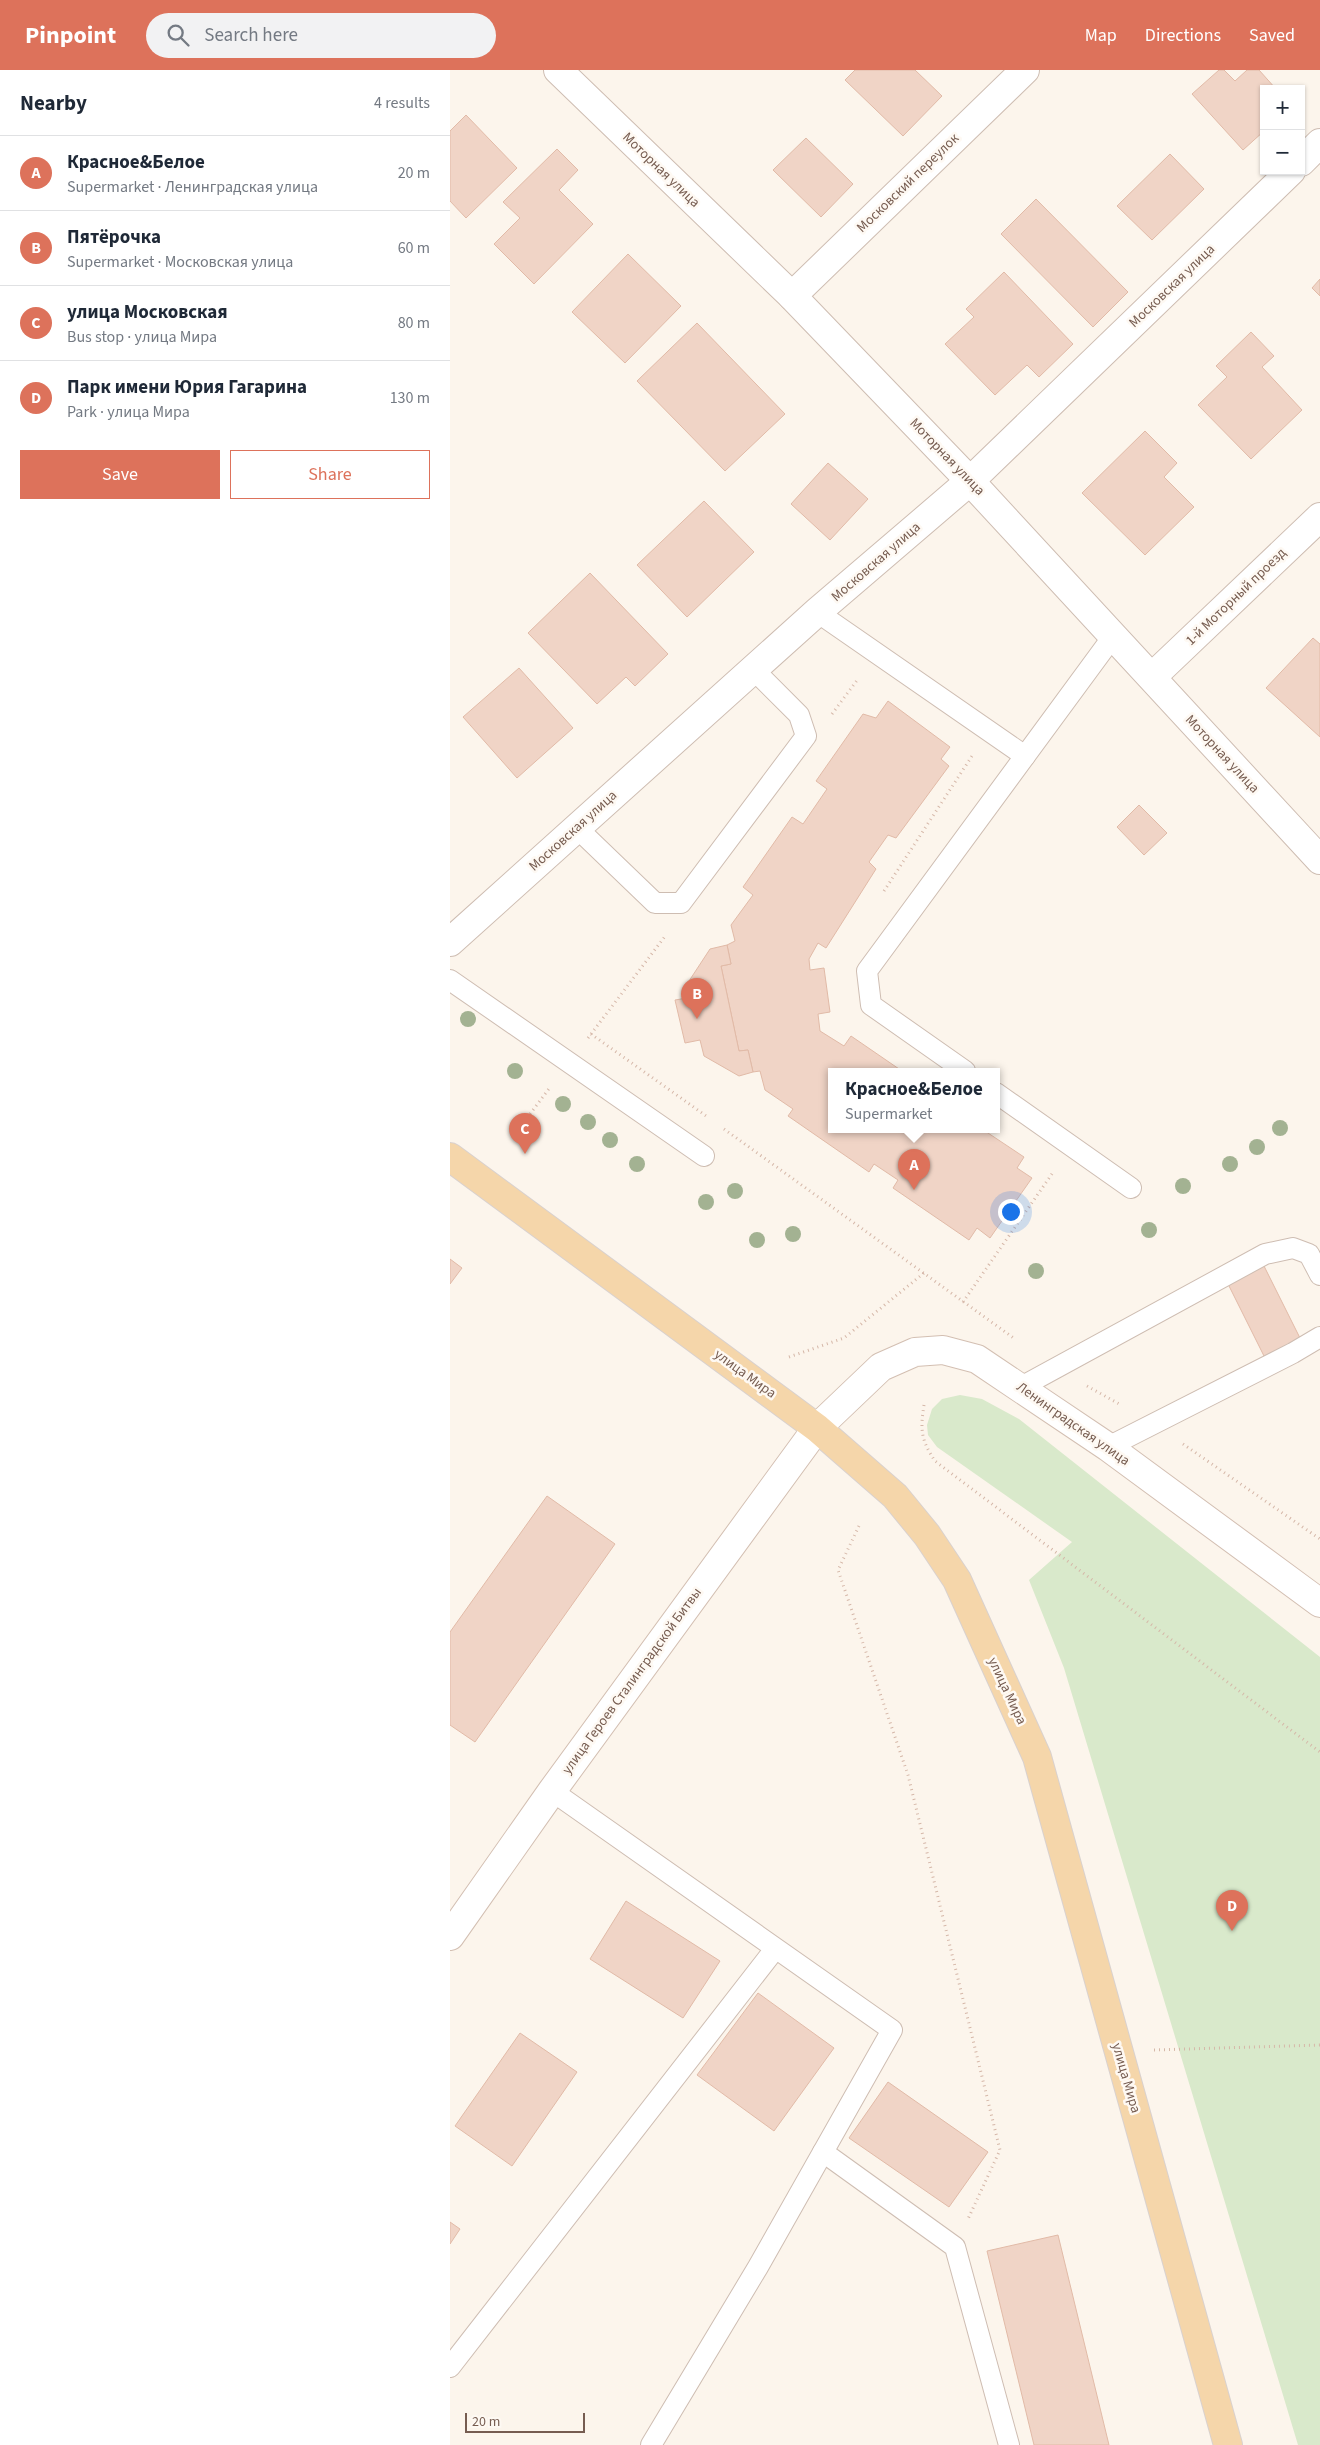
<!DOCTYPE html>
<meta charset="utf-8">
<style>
body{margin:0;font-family:"Source Sans 3",sans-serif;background:#f2f2f3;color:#1f2937}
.controls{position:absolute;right:15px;top:15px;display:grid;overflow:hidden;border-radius:0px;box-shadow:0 1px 4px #0004}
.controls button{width:45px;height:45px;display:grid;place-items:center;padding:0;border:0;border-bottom:1px solid #e0e1e3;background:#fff;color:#1f2937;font:25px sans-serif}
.scale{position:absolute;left:15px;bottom:12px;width:120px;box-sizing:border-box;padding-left:5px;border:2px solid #765c50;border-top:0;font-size:14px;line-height:18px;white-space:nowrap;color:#765c50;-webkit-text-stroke:4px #fef9f3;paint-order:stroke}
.you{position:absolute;left:560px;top:1141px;width:18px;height:18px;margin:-12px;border:4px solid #fff;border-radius:50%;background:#1a73e8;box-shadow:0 0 0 8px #1a73e833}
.badge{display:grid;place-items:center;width:32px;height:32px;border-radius:50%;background:#dd725b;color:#fff;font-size:16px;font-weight:700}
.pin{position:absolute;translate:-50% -41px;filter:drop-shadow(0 1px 2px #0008)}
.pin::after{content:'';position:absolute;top:26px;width:18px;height:15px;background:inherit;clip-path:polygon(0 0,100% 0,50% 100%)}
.popup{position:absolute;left:378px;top:998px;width:172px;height:65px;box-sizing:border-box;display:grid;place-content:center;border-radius:0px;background:#fff;filter:drop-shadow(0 1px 4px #0005);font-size:16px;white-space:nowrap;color:#747a83}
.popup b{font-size:19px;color:#1f2937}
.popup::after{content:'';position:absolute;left:50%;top:100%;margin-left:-10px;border:10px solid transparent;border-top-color:#fff}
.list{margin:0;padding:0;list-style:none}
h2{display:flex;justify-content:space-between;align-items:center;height:65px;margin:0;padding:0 20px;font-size:21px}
h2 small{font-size:16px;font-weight:400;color:#747a83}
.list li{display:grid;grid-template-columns:32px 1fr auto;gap:15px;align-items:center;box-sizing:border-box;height:75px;padding:0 20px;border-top:1px solid #e0e1e3}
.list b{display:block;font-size:19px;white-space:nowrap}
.list p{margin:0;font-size:16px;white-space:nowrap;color:#747a83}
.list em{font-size:16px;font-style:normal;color:#747a83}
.actions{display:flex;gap:10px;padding:15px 20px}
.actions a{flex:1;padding:11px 0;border:1px solid #dd725b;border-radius:0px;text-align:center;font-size:18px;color:#dd725b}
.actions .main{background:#dd725b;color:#fff}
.icon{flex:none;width:28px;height:28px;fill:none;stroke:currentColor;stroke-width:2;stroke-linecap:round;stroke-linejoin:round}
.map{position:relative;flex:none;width:870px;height:2375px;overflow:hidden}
header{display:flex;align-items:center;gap:30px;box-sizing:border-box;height:70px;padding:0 25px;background:#dd725b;color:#fff}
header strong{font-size:24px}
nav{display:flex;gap:28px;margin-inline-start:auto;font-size:18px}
.search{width:350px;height:45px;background:#f2f2f3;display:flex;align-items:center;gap:12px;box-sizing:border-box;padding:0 18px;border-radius:28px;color:#747a83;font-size:19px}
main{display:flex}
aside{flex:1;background:#fff}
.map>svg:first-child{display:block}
</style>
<header>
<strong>Pinpoint</strong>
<div class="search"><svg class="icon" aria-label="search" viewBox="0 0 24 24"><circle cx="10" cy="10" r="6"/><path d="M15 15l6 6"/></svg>Search here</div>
<nav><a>Map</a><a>Directions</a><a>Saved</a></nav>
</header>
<main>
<aside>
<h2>Nearby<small>4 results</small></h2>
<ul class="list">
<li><span class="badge">A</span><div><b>Красное&amp;Белое</b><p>Supermarket · Ленинградская улица</p></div><em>20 m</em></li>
<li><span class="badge">B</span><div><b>Пятёрочка</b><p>Supermarket · Московская улица</p></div><em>60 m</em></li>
<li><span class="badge">C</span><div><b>улица Московская</b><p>Bus stop · улица Мира</p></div><em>80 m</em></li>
<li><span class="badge">D</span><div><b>Парк имени Юрия Гагарина</b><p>Park · улица Мира</p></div><em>130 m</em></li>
</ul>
<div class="actions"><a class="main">Save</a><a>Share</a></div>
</aside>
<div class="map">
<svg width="870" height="2375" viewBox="0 0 870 2375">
<rect width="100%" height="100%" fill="#fcf5ec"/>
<polygon fill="#d9e9cb" points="510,1325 532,1329 569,1349 870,1587 870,2375 848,2375 614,1598 579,1510 622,1472 487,1377 478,1365 477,1355 482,1339 492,1329"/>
<g fill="#f0d4c6" stroke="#e1baa7">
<polygon points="405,0 465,0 492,26 453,66 395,10"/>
<polygon points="769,0 774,0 785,11 797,0 809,0 826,19 814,19 814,61 793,80 742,24"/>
<polygon points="16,45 67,98 16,148 0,131 0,61"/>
<polygon points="356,68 403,114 371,147 323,100"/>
<polygon points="107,79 128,100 109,120 143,154 84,214 44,174 70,148 53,132"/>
<polygon points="720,84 754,119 702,170 667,136"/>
<polygon points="586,129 678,222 643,257 551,164"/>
<polygon points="178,184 231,236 175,293 122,242"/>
<polygon points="554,202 623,274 589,307 577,295 545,325 495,274 524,247 516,239"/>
<polygon points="870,209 870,226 862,218"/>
<polygon points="247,253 335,344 275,401 187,311"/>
<polygon points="801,262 824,286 812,297 852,340 801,389 748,335 777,307 766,296"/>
<polygon points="695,361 727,393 714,407 744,437 695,485 632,423"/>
<polygon points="378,393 418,429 380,470 341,434"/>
<polygon points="254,431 304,482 237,547 187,495"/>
<polygon points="140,503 218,584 185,616 176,607 147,634 78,563"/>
<polygon points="863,568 870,574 870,667 816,618"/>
<polygon points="69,598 123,658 67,708 13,647"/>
<polygon points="438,631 500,677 491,689 499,696 446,768 438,765 419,792 426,799 376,878 368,873 359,889 360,900 374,898 380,942 368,944 370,961 394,976 401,966 452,1001 382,1001 382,1059 532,1059 574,1087 567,1098 582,1108 540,1168 527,1158 519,1170 443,1118 448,1110 424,1094 419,1102 338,1046 343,1039 315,1020 310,1001 303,1002 298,980 289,981 271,896 281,894 277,875 285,871 281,855 303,825 293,817 342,747 353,754 377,719 366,711 413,644 426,648"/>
<polygon points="689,735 717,763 694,785 667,757"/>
<polygon points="277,875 281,894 271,896 289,981 298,980 303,1002 289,1006 254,986 250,970 235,973 225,930 243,927 239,911 260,879"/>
<polygon points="0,1189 12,1198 0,1214"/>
<polygon points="814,1196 853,1274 817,1292 778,1214"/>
<polygon points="97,1426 165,1474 25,1672 0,1655 0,1562"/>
<polygon points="176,1831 270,1891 233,1948 140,1889"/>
<polygon points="308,1923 384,1978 324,2061 247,2005"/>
<polygon points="70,1963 127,2002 62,2096 5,2056"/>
<polygon points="438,2012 538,2082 499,2137 399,2068"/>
<polygon points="0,2152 10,2159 0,2174"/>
<polygon points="608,2165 659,2375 584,2375 537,2181"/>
</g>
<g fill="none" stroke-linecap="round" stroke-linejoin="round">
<g stroke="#cebdb2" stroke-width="22">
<g id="lane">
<polyline points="367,542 575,686"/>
<polyline points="127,758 205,833 231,833 356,666 349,645 303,599"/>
<polyline points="0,910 254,1086"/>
<polyline points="515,1001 421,935 417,901 664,565"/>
<polyline points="546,1023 681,1118"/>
<polyline points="571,1317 815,1184 843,1178 859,1184 870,1205"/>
<polyline points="658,1377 843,1283 870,1267"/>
<polyline points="102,1721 442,1960 308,2197 201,2375"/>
<polyline points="373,2082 505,2177 559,2375"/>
<polyline points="0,2297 325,1879"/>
</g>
</g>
<g stroke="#cebdb2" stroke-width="30">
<g id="street">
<polyline points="108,0 342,226 520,411 870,790"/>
<polyline points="851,92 870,73"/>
<polyline points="342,226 575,0"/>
<polyline points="702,607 870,447"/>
<polyline points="0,872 367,542 520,411 841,101"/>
</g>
</g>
<g stroke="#d3bfb2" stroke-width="30">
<polyline id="secondary" points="0,1866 102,1721 367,1358 431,1297 465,1282 493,1280 527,1289 658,1377 870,1533"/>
</g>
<g stroke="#d9d1ce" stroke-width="30">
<polyline id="primary" points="0,1087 367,1358 445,1426 477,1465 507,1510 587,1687 778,2375"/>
</g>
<g stroke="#d5b7a8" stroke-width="3" stroke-dasharray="1 4" stroke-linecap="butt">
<polyline points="382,644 408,609"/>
<polyline points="434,821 522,686"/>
<polyline points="141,964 259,1048"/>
<polyline points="138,968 216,865"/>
<polyline points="77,1048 101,1016"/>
<polyline points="274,1059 565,1269"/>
<polyline points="513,1232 604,1101"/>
<polyline points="339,1287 394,1268 474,1203"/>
<polyline points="637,1316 671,1335"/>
<path d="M474,1335C470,1360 471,1370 485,1391L870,1682"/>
<polyline points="733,1374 870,1469"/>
<polyline points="409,1456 388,1500 458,1705 550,2080 518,2149"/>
<polyline points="704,1980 870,1975"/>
</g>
<use href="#lane" stroke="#fff" stroke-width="20"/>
<use href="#street" stroke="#fff" stroke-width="28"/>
<use href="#secondary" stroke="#fff" stroke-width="28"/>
<use href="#primary" stroke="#f5d6aa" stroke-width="28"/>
</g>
<g fill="#a3b292">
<circle cx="18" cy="949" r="8"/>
<circle cx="65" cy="1001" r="8"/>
<circle cx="113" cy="1034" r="8"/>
<circle cx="138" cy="1052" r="8"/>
<circle cx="830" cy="1058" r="8"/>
<circle cx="160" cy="1070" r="8"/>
<circle cx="807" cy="1077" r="8"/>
<circle cx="187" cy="1094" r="8"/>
<circle cx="780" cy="1094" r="8"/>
<circle cx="733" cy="1116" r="8"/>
<circle cx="285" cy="1121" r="8"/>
<circle cx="256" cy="1132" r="8"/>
<circle cx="699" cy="1160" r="8"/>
<circle cx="343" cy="1164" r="8"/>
<circle cx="307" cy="1170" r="8"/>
<circle cx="586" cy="1201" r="8"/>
</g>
<g text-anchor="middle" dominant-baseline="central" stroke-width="5" stroke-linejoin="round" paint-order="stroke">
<g font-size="14" fill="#765c50" stroke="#fef9f3">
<text transform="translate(211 100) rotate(44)">Моторная улица</text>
<text transform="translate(458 113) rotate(-44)">Московский переулок</text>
<text transform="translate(722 216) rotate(-44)">Московская улица</text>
<text transform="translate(497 387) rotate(46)">Моторная улица</text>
<text transform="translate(426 492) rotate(-41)">Московская улица</text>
<text transform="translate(786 527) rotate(-44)">1-й Моторный проезд</text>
<text transform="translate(772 684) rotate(47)">Моторная улица</text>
<text transform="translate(123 761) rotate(-42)">Московская улица</text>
<text transform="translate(295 1304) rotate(36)">улица Мира</text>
<text transform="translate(623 1354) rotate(35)">Ленинградская улица</text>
<text transform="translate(182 1611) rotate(-54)">улица Героев Сталинградской Битвы</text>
<text transform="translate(557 1621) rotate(65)">улица Мира</text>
<text transform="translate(676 2008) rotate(74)">улица Мира</text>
</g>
</g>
</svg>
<div class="controls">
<button>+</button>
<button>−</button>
</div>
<div class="scale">20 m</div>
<div class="you"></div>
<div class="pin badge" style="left:464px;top:1120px">A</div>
<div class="popup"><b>Красное&amp;Белое</b>Supermarket</div>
<div class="pin badge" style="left:247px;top:949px">B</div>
<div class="pin badge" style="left:75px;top:1084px">C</div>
<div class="pin badge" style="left:782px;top:1861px">D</div>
</div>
</main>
